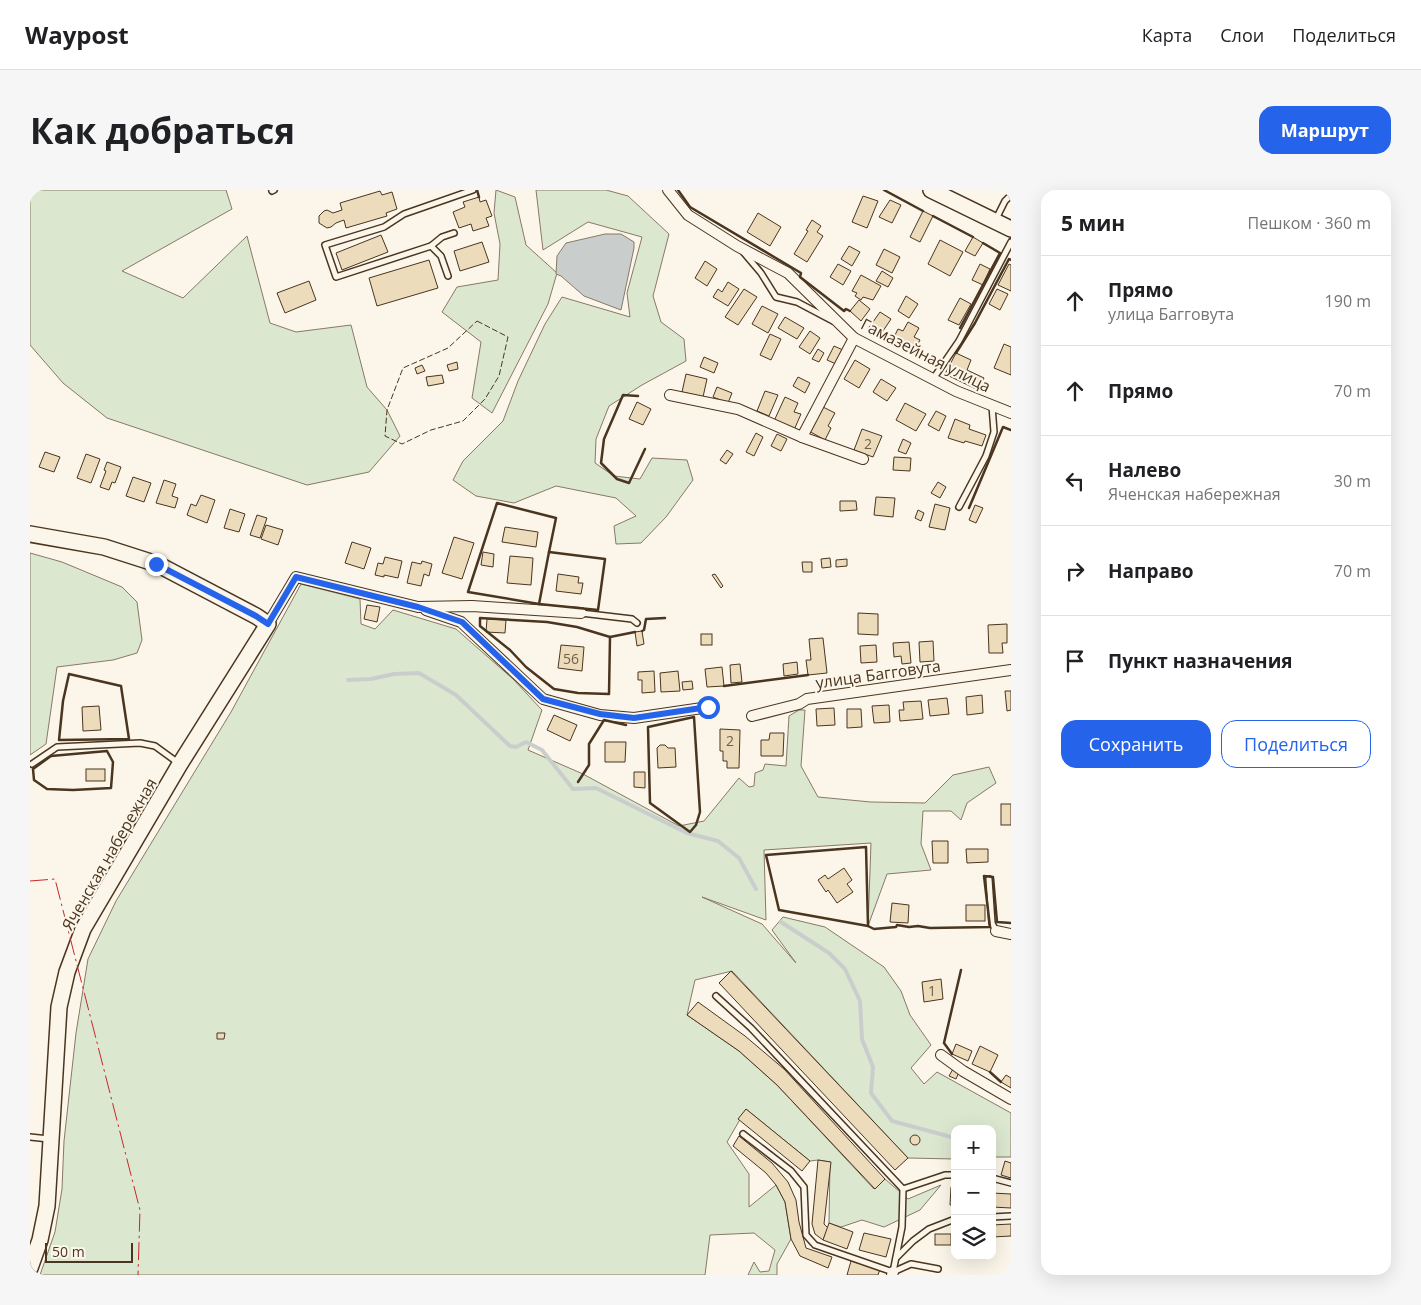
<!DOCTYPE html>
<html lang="ru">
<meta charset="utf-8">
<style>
body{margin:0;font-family:"Open Sans",sans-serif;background:#f6f6f6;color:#202124}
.controls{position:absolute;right:15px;bottom:15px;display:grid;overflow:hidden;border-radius:10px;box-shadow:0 5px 20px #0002}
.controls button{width:45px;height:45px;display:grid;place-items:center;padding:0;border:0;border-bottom:1px solid #e0e0e0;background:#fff;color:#202124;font:25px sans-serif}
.scale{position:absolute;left:15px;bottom:12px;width:88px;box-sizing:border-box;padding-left:5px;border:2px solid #4a3520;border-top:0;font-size:14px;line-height:18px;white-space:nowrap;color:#4a3520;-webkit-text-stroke:4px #fbf6e9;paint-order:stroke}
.stop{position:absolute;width:15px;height:15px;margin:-11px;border:4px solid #2563eb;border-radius:50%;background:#fff}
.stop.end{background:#2563eb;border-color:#fff;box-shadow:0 1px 5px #0008}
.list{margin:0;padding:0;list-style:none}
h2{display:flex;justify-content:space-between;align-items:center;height:65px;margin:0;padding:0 20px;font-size:21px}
h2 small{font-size:16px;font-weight:400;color:#757577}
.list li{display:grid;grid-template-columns:32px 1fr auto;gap:15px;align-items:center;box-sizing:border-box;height:90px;padding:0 20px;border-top:1px solid #e0e0e0}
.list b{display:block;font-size:19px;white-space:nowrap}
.list p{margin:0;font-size:16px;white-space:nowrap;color:#757577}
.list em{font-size:16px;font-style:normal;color:#757577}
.actions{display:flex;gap:10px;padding:15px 20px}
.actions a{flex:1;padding:11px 0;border:1px solid #2563eb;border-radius:15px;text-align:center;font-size:18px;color:#2563eb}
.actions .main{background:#2563eb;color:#fff}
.icon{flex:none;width:28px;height:28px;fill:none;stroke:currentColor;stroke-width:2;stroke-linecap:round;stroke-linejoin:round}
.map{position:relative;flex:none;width:981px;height:1085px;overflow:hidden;border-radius:15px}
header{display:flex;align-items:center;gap:30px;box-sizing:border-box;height:70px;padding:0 25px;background:#fff;border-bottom:1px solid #e0e0e0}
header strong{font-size:24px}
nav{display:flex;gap:28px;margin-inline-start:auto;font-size:18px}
.intro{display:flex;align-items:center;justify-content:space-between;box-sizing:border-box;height:120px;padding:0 30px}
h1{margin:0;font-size:35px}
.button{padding:12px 22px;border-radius:15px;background:#2563eb;color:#fff;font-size:18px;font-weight:700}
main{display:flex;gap:30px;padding:0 30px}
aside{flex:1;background:#fff;border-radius:15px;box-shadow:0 5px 20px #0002}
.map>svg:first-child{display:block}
</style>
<header>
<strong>Waypost</strong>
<nav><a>Карта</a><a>Слои</a><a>Поделиться</a></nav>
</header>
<div class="intro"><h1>Как добраться</h1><a class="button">Маршрут</a></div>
<main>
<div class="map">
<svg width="981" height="1085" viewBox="0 0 981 1085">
<rect width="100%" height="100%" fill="#fbf6e9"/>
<g fill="#dce7d0" stroke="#887966">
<polygon points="0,0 196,0 202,19 92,81 153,108 217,46 240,133 266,142 321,135 337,197 357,220 370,246 339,282 277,295 77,228 33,193 0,155"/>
<polygon points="466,0 485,7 496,55 527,83 518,114 462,223 442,208 451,152 412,122 427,97 468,90 470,54 464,23"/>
<polygon points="506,0 576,0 598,6 639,44 623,106 631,132 654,149 656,171 612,195 579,216 566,249 565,273 584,286 610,289 622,268 657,270 663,290 636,327 611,353 586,354 584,336 606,326 586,308 526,296 484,313 446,306 423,290 433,271 473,231 488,191 515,134 532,107 600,127 597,103 612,47 558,32 513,60"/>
<polygon points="0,363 32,372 92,397 107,412 112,450 107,463 83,470 27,477 16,554 0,565"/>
<polygon points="271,394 330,409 331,434 345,439 363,420 426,439 483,489 512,520 498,560 553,584 649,636 674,631 709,588 719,597 724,596 725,583 733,580 735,574 756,576 759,526 769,520 775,520 771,576 788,607 841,612 895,613 923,585 959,577 966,593 937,613 931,630 921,621 893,621 891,654 901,680 857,684 838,736 841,653 734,660 736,730 672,707 732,734 766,773 742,740 753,727 795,737 854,777 871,801 880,825 901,855 881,878 894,894 907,882 981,923 981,967 962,967 962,939 925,939 925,969 878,968 702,781 665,790 657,825 709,861 747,895 844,999 855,989 878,1009 911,995 890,1020 854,1037 832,1030 811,1037 799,1033 800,972 788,970 780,971 716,919 697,952 719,984 719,1017 746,995 755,1012 761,1049 747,1074 747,1085 718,1085 724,1072 730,1082 739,1081 745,1060 724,1043 680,1045 675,1085 10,1085 25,1042 32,999 34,951 46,843 58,769 86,711 201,522"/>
</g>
<polygon fill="#c9cecd" stroke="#887966" points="575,44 591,44 604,52 604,58 591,120 554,106 531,86 526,84 527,66 536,53"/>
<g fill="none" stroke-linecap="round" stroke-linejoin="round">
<g stroke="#c9cecd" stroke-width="4">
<polyline points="318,490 341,489 364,484 389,483 426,505 480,556 486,557 496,552 512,560 543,599 566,598 657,643 688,651 709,668 726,699"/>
<polyline points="751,732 799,763 815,779 830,811 832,849 843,877 841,903 862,931 925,948"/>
</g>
</g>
<g fill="#ecdcbc" stroke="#4a3520">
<polygon points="350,1 352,5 362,2 367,19 356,23 357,26 316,38 314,30 306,33 301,37 297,38 289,33 289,26 294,21 297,20 303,23 312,20 310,13"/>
<polygon points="833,6 848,11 837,38 822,32"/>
<polygon points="449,7 450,12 456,10 462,26 456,28 459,36 443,41 441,34 429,38 423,22 435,17 433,12"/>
<polygon points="860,10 871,15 862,33 849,27"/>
<polygon points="893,21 903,26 890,52 880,47"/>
<polygon points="728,23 751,37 740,56 717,42"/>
<polygon points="782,30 791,36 787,42 793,46 777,72 764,64 778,41 776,40"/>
<polygon points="351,45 358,62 312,80 306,63"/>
<polygon points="943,47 953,53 945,66 935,61"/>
<polygon points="910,50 933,62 920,86 898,74"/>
<polygon points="452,52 459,72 430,81 424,61"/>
<polygon points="819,56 830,62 822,76 811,69"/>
<polygon points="854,59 870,67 862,83 846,75"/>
<polygon points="399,70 408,98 347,116 339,88"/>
<polygon points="675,71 687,79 677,96 665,88"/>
<polygon points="808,74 821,81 813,95 800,87"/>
<polygon points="950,74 960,79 953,95 942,90"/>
<polygon points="979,74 981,75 981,101 968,95"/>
<polygon points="852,81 863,88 858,97 846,91"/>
<polygon points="831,85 851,96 843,110 833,107 831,110 825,106 827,103 822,101"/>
<polygon points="279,91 286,110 255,123 247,103"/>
<polygon points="698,92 709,99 698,116 683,107 688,99 692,102"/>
<polygon points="714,99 727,107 708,135 695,127"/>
<polygon points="967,99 978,104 970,120 959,114"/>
<polygon points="876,106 888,114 879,128 868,121"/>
<polygon points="930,108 941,114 929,135 918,130"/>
<polygon points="829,110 840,119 831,131 820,121"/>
<polygon points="732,116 748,124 738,143 722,134"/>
<polygon points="850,122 861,129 849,147 838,139"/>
<polygon points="755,127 774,138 767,149 748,138"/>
<polygon points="878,132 889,138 884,147 890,150 883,163 862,151 868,139 873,141"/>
<polygon points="780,141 790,148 780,164 769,157"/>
<polygon points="740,144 751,149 741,170 730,165"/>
<polygon points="974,154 981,157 981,185 964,178"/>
<polygon points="804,156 813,160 806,174 797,170"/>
<polygon points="788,159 794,163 789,172 782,169"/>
<polygon points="926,163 941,170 937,180 954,188 948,200 915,184"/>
<polygon points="674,167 688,173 684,183 670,177"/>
<polygon points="825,170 840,179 829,198 814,189"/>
<polygon points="427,172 428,179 419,181 417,175"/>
<polygon points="392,175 395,181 387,184 385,178"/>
<polygon points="656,184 677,189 673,207 652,202"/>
<polygon points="412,185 414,193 398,196 396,187"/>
<polygon points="768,187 780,193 775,203 763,196"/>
<polygon points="851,189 866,198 857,211 843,202"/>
<polygon points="687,197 702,203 698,213 683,207"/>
<polygon points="735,201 748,205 739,226 727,221"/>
<polygon points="755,207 768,213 764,222 771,224 764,240 744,231"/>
<polygon points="607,212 621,219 613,235 599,229"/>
<polygon points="875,213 896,224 886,241 866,230"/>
<polygon points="793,217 805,223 798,236 801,238 795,250 779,241"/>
<polygon points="906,221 916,226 909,241 898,235"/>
<polygon points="925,229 940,235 939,239 956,245 952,256 935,251 934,253 918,248"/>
<polygon points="832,239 852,246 843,267 824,260"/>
<polygon points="726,243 733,247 724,266 716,262"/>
<polygon points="747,244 757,249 751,261 741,256"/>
<polygon points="873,249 881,253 876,264 868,261"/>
<polygon points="697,260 703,264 696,274 690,270"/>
<polygon points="15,262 30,267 24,282 9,277"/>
<polygon points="56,264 70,269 61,293 47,288"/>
<polygon points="864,267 881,268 880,281 863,280"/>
<polygon points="77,272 91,277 85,293 82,292 79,300 70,297 76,281 74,280"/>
<polygon points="103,287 121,293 114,312 96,306"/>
<polygon points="134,290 146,294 142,306 148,308 145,318 126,313"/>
<polygon points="908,292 916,297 910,308 901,303"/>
<polygon points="171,305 185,310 177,333 157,325 161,314 166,316"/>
<polygon points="846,307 865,308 863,327 844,325"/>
<polygon points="810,311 826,311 827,320 810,321"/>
<polygon points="905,314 920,318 915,340 899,337"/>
<polygon points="945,315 953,318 946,333 939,330"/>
<polygon points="200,319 215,324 209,342 194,338"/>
<polygon points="888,320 894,323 891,331 885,328"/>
<polygon points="227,325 237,328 230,348 220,345"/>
<polygon points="236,335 253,340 248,355 231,349"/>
<polygon points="475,337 508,342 506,357 472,352"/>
<polygon points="424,347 444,353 432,389 412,383"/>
<polygon points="322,352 341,358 334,379 315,373"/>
<polygon points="453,362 464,364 463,377 451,375"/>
<polygon points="480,366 503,368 501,395 477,393"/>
<polygon points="355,367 372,371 368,388 354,385 354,387 345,385 348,373 353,374"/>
<polygon points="800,368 801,377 792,378 791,369"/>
<polygon points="817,369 817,376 806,377 806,370"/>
<polygon points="392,371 402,374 399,386 394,384 391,396 377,393 382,372 391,374"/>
<polygon points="772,372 782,372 782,382 773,382"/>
<polygon points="528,384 549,387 548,393 553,393 551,404 526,401"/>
<polygon points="685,384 693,396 691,398 682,385"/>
<polygon points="337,415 350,417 347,432 334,429"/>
<polygon points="828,423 848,424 848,445 828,444"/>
<polygon points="457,429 476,430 475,443 456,442"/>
<polygon points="977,434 977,453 972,453 973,463 959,463 958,435"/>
<polygon points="612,441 614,454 607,456 605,442"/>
<rect x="671" y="444" width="11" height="11"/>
<polygon points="793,448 797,483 778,485 776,470 781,470 779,449"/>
<polygon points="903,451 904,471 890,472 889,452"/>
<polygon points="879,452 881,473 872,474 871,466 864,467 863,453"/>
<polygon points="531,455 554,457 552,481 528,478"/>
<polygon points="846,455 847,472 831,473 830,456"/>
<polygon points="767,472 768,484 754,486 753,474"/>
<polygon points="710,474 712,492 701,493 700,475"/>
<polygon points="692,477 694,496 677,497 675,479"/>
<polygon points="624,481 625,502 612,503 612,490 608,490 608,482"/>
<polygon points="648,481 650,501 631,502 630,483"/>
<polygon points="662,491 663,499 653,500 652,492"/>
<polygon points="975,501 981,501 981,520 977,521"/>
<polygon points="952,505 953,523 937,525 936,507"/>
<polygon points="917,508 919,524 900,526 898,510"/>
<polygon points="891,511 893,529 870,531 869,520 874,520 873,512"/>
<polygon points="859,515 860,532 844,533 842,516"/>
<polygon points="69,516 71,540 53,541 52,517"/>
<polygon points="804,518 805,535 787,536 786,519"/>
<polygon points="817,519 831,519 832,537 817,538"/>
<polygon points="524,525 547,535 540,551 517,540"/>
<polygon points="690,539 710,540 709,578 697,578 697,571 693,571 693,561 690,561"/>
<polygon points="740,543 754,543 753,566 731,566 731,550 739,550"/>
<polygon points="575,552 596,552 595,572 575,572"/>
<polygon points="630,555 635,555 638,558 645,558 646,577 628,578 627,558"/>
<rect x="56" y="579" width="19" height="12"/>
<polygon points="604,582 615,582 615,598 604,597"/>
<rect x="971" y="614" width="10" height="21"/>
<polygon points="902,651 918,651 918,673 903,673"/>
<polygon points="936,659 958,659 958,672 937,673"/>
<polygon points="814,678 822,690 817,694 823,702 807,713 798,700 796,702 788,690 795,685 798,689"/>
<polygon points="862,713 879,715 878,733 860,732"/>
<rect x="936" y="715" width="19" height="16"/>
<polygon points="701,781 878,968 865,980 689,793"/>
<polygon points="911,789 913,809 894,812 892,792"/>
<polygon points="668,812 715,846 754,879 855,989 845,999 747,895 709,861 657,825"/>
<polygon points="187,843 195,843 194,849 187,849"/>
<polygon points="926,854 942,861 938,871 922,864"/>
<polygon points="950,856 968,865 960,882 942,874"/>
<polygon points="923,879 929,882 926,889 919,886"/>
<polygon points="976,885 981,888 981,898 971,892"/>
<polygon points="716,919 780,971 772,981 708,929"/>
<circle cx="885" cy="950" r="5"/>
<polygon points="709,946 742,973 758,992 766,1010 769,1032 776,1058 802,1067 798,1078 770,1066 761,1049 755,1012 746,995 736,983 703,956"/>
<polygon points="788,970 801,972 794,1034 798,1038 793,1050 785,1044 782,1034"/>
<polygon points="975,971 981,973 981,988 971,985"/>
<polygon points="921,997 925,997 925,1015 920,1015"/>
<polygon points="962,1003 981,1004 981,1018 962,1017"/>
<polygon points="799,1033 823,1042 817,1059 793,1050"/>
<polygon points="981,1034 981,1046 962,1047 962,1035"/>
<polygon points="834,1043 861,1049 856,1067 829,1060"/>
<polygon points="925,1043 925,1056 922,1056 921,1044"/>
<rect x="905" y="1044" width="16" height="11"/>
<polygon points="821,1071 850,1079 848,1085 817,1085"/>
</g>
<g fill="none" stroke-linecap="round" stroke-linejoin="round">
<g stroke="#4a3520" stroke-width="8">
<g id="lane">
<polyline points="242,1 244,0"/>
<polyline points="966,29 975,11 981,5"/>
<polyline points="424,43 412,47 401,56 306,87 295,55 354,37 374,24 443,0"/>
<polyline points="401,56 411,66 418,86"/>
<polyline points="714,63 731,83 746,107 767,112 803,131"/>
<polyline points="903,189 929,151 981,52"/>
<polyline points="929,317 956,266 964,242 962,216"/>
<polyline points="551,423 602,429 607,433"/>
<polyline points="2,574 27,557 110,553 125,556 147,572"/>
<polyline points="959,689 962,733 966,741"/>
<polyline points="686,806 721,838 873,999 915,985 925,985"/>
<polyline points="713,944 761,981 774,997 776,1045 785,1055 863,1082 881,1074 908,1079"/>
<polyline points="0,947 19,949"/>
<polyline points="962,988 981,993"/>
<polyline points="962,1027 981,1026"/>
<polyline points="866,1068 883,1051 899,1039 925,1029"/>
<polyline points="863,1082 872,1037 873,999"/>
</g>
</g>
<g stroke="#4a3520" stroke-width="12">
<g id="street">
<polyline points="638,0 658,25 707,56 758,83 824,148 926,201 981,223"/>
<polyline points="640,205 708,219 772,247 833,269"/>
<polyline points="772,247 824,148"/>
<polyline points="396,420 431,432 513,509 570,525 604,528 679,517"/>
<polyline points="238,434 266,387 388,417 442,416 551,423"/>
<polyline points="722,526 769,514 777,509 981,480"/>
<polyline points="966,741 981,744"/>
<polyline points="911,865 933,881 981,909"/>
<polyline points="862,1085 863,1082"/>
</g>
</g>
<g stroke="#4a3520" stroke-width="18">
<g id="secondary">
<polyline points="901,0 981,39"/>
<polyline points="0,344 74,357 127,374 226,426 238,434 150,574 53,739 37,782 29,817 17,1016 10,1050 0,1078"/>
</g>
</g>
<use href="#lane" stroke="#fbf6e9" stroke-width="5"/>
<use href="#street" stroke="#fbf6e9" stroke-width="10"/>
<use href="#secondary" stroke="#fbf6e9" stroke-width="15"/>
<polygon stroke="#4a3520" stroke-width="1" stroke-dasharray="6 2.5" stroke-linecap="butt" points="447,131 478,147 469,186 455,209 433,231 401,240 372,254 355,246 357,220 373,178 418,158"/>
<g stroke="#4a3520" stroke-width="2.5">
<polyline points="447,0 449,7"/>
<polyline points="648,0 660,17 771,83 770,87 814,121 816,119 820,121"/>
<polyline points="854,0 893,21"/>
<polyline points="903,26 943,47"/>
<polyline points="930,138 970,63 953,53"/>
<polyline points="926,163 945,133 979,69 981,70"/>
<polyline points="608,206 593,205 574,249 571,273 587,289 599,293 615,259"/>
<polygon points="467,313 526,328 519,362 575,369 568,420 509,414 438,402"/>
<polyline points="939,318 973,237 981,240"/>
<polyline points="509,414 519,362"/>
<polygon points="450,428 517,432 547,437 580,447 579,504 548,503 524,499 496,477 480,460 450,436"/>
<polyline points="612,441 614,440 616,429 635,428"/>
<polyline points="580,447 605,442"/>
<polygon points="39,484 91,496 99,549 29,550 33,511"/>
<polyline points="694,496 778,485"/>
<polygon points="664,527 670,622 666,635 660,642 620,613 618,537"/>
<polygon points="77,561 83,572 81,598 43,600 17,599 4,590 3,579 21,566"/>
<polyline points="548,592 559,575 559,554 574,530 596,535"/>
<polygon points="836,657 838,736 749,720 736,665"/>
<polyline points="838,736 844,739 866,737 867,735 879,737 888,736 900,738 960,737 954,686 963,687 967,732 981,733"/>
<polyline points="922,864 914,853 931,780"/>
<polyline points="960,882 971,892"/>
</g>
<polyline stroke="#c62828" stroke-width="1" stroke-dasharray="18 4 2.5 4" stroke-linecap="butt" points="0,691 25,689 110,1020 108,1085"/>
</g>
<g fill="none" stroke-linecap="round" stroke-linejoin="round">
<polyline stroke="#2563eb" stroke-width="6" points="126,374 226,426 238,434 266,387 388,417 432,432 513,509 570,524 604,528 678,517"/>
</g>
<g text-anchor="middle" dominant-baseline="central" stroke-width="4" stroke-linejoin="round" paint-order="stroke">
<g font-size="14" fill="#725f47">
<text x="838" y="253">2</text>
<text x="541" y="468">56</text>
<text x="700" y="550">2</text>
<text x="902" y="800">1</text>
</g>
<g font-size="16" fill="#4a3520" stroke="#fbf6e9">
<text transform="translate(896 165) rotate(27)">Гамазейная улица</text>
<text transform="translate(848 484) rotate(-8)">улица Багговута</text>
<text transform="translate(79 664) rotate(-60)">Яченская набережная</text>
</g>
</g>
</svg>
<div class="controls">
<button>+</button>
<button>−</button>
<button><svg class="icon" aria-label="layers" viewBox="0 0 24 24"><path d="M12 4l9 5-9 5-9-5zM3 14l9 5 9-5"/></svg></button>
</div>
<div class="scale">50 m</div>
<div class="stop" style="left:678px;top:517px"></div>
<div class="stop end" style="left:126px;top:374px"></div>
</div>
<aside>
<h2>5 мин<small>Пешком · 360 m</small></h2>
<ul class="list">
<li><svg class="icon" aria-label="ahead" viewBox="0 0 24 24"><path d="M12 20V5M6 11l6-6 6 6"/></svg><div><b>Прямо</b><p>улица Багговута</p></div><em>190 m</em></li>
<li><svg class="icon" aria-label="ahead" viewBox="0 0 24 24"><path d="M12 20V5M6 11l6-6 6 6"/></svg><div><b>Прямо</b></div><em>70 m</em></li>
<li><svg class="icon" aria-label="left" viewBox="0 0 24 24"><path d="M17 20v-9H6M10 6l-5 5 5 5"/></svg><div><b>Налево</b><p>Яченская набережная</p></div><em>30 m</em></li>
<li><svg class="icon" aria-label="right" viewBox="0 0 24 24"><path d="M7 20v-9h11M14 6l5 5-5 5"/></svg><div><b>Направо</b></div><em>70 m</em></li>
<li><svg class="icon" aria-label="arrive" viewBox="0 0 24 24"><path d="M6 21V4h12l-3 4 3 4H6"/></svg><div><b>Пункт назначения</b></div></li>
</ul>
<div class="actions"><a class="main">Сохранить</a><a>Поделиться</a></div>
</aside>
</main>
